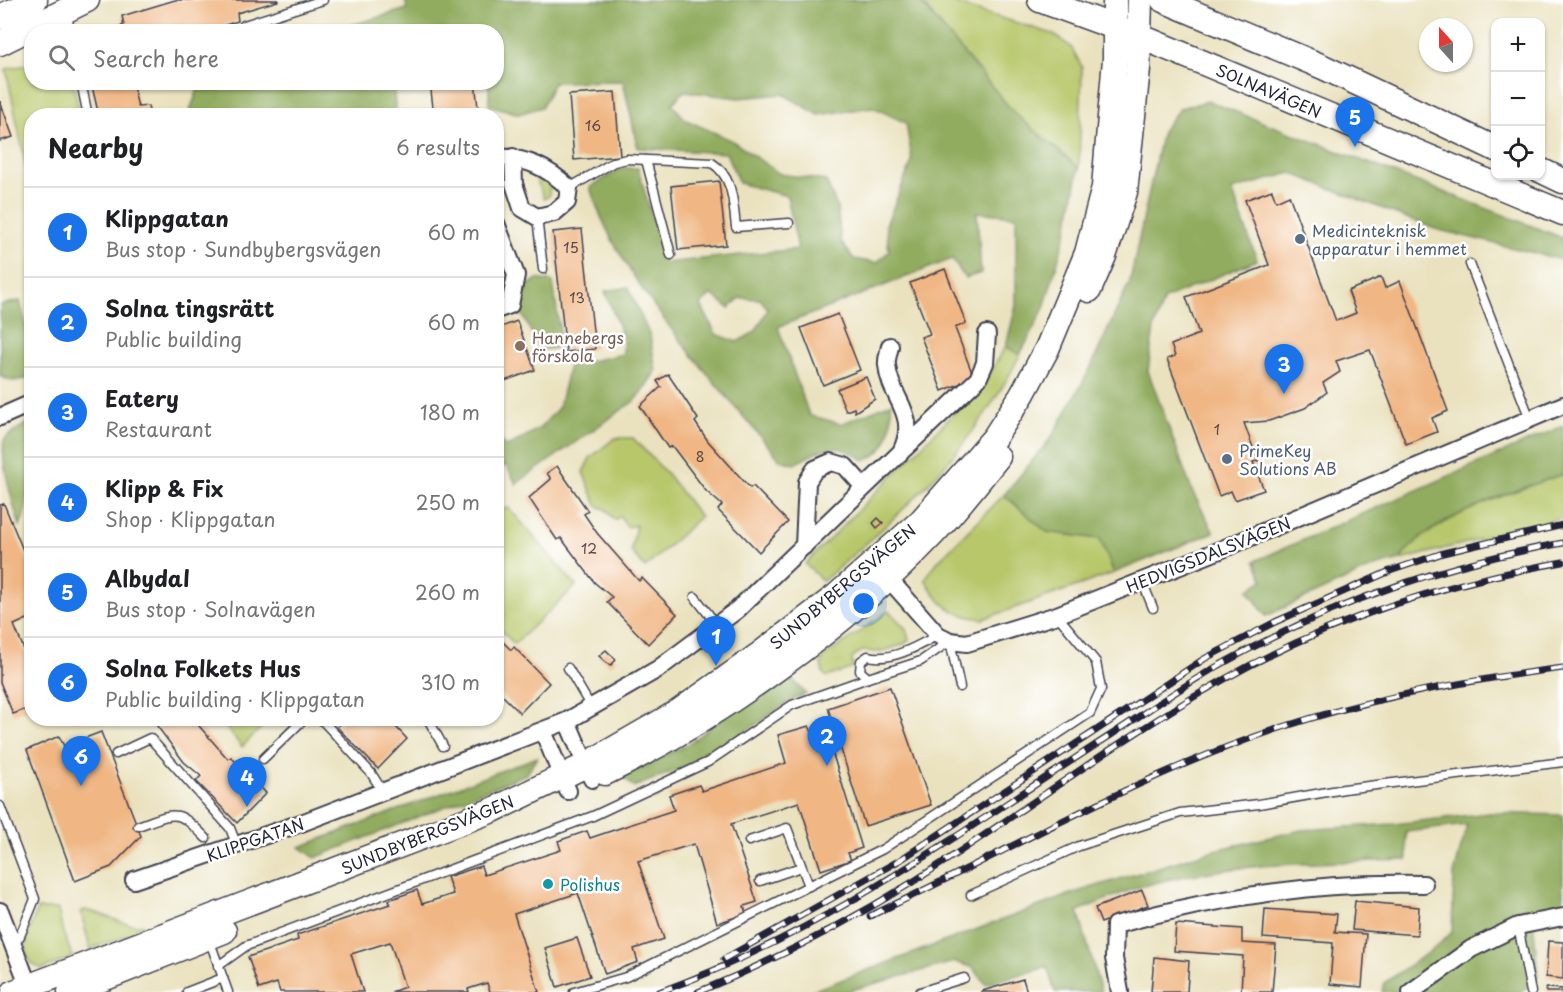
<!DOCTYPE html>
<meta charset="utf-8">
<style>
body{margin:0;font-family:"Playpen Sans",sans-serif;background:#f6f6f6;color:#202124}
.controls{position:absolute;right:18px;top:18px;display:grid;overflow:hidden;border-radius:12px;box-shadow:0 2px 4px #0004}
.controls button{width:54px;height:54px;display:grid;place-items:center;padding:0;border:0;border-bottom:2px solid #e0e0e0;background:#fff;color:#202124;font:30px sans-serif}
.compass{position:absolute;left:1419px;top:18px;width:54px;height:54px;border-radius:50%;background:#fff;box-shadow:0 2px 4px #0004;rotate:339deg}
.you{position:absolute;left:864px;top:604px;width:21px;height:21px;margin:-15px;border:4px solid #fff;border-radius:50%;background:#1a73e8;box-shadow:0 0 0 9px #1a73e833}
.badge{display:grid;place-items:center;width:39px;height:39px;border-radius:50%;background:#1a73e8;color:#fff;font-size:20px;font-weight:700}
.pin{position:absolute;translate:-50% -50px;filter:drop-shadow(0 2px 3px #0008)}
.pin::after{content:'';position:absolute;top:32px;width:21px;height:18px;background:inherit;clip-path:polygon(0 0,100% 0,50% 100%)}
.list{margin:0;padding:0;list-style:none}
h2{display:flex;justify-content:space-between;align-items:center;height:78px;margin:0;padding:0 24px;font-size:26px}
h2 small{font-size:20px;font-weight:400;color:#757577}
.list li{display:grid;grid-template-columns:39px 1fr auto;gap:18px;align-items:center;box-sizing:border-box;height:90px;padding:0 24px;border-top:2px solid #e0e0e0}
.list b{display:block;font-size:22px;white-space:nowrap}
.list p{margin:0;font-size:20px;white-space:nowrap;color:#757577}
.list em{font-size:20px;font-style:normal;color:#757577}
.icon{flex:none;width:33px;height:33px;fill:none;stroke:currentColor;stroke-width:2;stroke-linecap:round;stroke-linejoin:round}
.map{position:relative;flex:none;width:1563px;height:992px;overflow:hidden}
.search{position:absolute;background:#fff;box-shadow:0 2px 4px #0004;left:24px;top:24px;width:480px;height:66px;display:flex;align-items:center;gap:15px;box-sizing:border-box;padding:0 21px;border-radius:24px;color:#757577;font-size:22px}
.panel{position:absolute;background:#fff;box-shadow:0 2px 4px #0004;left:24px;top:108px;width:480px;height:618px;border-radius:24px}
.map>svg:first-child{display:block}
</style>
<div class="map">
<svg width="1563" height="992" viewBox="0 0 1563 992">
<rect width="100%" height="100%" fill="#fff"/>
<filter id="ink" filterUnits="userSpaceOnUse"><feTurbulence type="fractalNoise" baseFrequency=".0167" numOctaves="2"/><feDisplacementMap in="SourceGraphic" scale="12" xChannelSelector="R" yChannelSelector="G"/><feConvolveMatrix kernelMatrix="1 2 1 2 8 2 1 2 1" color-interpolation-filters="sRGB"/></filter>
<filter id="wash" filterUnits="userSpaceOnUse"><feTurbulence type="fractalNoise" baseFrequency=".008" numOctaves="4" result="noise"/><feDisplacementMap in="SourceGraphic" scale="24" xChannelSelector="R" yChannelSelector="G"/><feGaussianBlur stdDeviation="1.35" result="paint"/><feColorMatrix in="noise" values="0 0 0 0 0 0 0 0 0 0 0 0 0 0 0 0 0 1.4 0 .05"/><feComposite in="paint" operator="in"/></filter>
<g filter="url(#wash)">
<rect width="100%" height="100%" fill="#eae2bf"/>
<g fill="#b7c76a" stroke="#6c7452" stroke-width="1.5">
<polygon points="919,0 943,0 1053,34 1071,47 1082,67 1079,168 1014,113"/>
<polygon points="31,64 32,82 73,83 80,115 32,116 31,191 6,69"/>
<polygon points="533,171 550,184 549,196 544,199"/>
<path d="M1006,346L1020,355C973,449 902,514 823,581L805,564L983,384Z"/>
<polygon points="615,438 633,438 669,476 700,517 645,568 631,551 636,525 627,527 620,516 615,520 605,509 597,506 583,472 590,458"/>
<path d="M1563,474V518L1400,560C1423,521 1519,489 1563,474Z"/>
<path d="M1004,495L1047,532L1100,539L1114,573L983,619C953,616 939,605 925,579L938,561Z"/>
<polygon points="509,508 576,586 514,644 496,625 497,511"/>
<path d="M889,611L906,629L909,639L906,643C899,646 891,649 883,651C868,655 868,644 852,658L853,668L827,677L823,673L821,663L825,656Z"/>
<polygon points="219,719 270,719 242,747"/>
<path d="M37,909H58L63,933L73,957L42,969C14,958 30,931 37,909Z"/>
<path d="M84,910C107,913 119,926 143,925L145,929L90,949L81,912Z"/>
</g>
<g fill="#91ac5e" stroke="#5a674c" stroke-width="1.5" fill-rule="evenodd">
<path d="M405,0H919L1014,113L1079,168L1067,230L1044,308L1020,355L1006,346L1016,306V216L977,212L981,273L965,278L952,259L778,327L809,415L841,424L891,403C893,425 889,454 864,460C833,440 825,447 795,464L780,460C718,385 617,279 590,187L622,168H638L665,263L798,249L787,196L739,183L726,153L638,148L623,81L554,82L542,107L519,114L489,105V83L496,82V32H327L407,9ZM684,91L738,98L783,94L819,115L873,107L906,123L912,161L886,225L889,251L877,263L854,259L841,242L837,207L826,181L780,174L731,140L686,120L672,104ZM711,294L729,308L740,298L760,299L768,309L755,332L737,342L716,334L701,305Z"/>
<polygon points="201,82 393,83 396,115 188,115"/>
<polygon points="1208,101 1563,238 1563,260 1435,229 1291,173 1232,190 1257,260 1164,299 1154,328 1148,371 1192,491 1214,532 1114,573 1100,539 1047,532 1004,495 1051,438 1089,371 1130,281 1162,131 1180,108"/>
<polygon points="537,279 553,282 562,347 540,350 520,310 523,289"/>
<polygon points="628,287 650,336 656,371 637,399 516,484 506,465 497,470 497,429 501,442 507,447 540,428 559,407 569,366 623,354 623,338 605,291"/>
<polygon points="20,301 29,337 31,338 31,378 12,381 0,376 0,305"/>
<path d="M31,422V439L28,443C36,457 27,511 20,526C13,506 0,459 4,440C11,431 22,427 31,422Z"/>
<path d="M1563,426V474C1519,489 1423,520 1400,560L1374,567L1266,616L1248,590L1263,580L1255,561Z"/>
<polygon points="785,671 806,694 792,700 705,759 634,787 623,777 688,744"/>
<polygon points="537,757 527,774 315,858 300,847"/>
<path d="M1489,813L1563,815V913L1533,917L1538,976L1522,992H1382L1384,983L1436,947L1452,932L1454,874L1467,825L1406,832L1407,860C1321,863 1231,862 1147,885C1124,891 1101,902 1078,911L1101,992H1055L1047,967L986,984L972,967L954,962L844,992H809L1077,892L1211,851L1301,830L1394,824Z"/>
</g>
<g id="blocks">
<g fill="#f0b683">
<polygon points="175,0 278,0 278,1 237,13 238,21 203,32 101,32 124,25 122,16"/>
<polygon points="91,82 132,82 138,107 148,106 150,116 99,116"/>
<polygon points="430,82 475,82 479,116 434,116"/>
<polygon points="615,92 620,156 574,160 569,95"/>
<polygon points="0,101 13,137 0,141"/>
<polygon points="719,181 726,245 678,250 671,186"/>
<polygon points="1272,190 1276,201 1289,195 1336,321 1356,313 1348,291 1381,277 1385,288 1400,281 1448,411 1432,418 1437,432 1406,444 1370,350 1336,361 1340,372 1323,383 1327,392 1305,408 1269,421 1244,423 1258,461 1253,462 1264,490 1235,500 1231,491 1219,496 1167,359 1175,356 1171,345 1199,334 1186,297 1269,265 1245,200"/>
<polygon points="582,229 595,349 566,352 553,232"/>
<polygon points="945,269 966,323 955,328 974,378 942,391 921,337 930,334 910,283"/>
<polygon points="838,314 860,370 823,385 801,328"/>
<polygon points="517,321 535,370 496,384 496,329"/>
<polygon points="668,374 698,419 695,422 708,441 750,488 753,486 788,522 759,552 718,510 722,505 706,491 672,446 668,448 640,406 661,387 657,381"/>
<polygon points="866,377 875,399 855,412 854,408 846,411 837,389"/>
<polygon points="557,466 588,511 584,514 597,533 639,581 642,578 677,614 648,644 607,602 612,597 595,583 561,538 557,540 529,498 551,479 547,473"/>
<polygon points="4,504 32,572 32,617 14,625 32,669 32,707 13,714 0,682 0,505"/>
<polygon points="878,518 883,523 877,528 873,523"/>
<polygon points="496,635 511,650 514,647 549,683 520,713 496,689"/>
<polygon points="606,650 616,660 610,666 599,656"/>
<polygon points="890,687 931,805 865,826 828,708"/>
<polygon points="151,718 192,718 228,759 231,757 266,793 237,823 196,781 201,776 184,762"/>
<polygon points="338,718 388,718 407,739 378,769 337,727 342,722"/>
<polygon points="809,726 812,732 825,729 862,848 848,853 851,860 821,870 799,802 731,824 757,902 744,906 746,914 717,923 694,844 638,861 664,939 634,949 638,962 605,974 578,893 514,914 539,992 490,992 487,983 468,989 469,992 391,992 405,987 390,942 351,954 363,992 280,992 277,983 259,989 248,957 298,940 297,935 390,904 389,900 417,890 422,904 453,894 447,877 481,866 484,875 561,850 558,841 587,831 590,838 674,810 669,795 699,785 702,791 786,763 778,735"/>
<polygon points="101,732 141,836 111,867 75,881 27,750 59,736 64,746"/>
<polygon points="1142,890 1148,905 1101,923 1095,908"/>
<polygon points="1355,901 1419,907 1417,935 1352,930"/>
<polygon points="1265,909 1337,914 1335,932 1366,934 1362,987 1330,984 1333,943 1263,938"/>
<polygon points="1176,924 1242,929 1242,943 1276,945 1272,992 1241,992 1243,956 1174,951"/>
<polygon points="577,938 590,976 557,987 545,948"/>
<polygon points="1548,941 1563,942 1563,979 1546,977"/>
<polygon points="1154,957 1189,961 1187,992 1151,992"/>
<polygon points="1023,979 1027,992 982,992 982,991"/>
<polygon points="1546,988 1563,989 1563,992 1546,992"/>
</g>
</g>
</g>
<g filter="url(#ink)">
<use href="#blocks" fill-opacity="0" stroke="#403f4f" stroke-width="1.5"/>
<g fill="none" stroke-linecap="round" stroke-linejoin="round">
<g stroke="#403f4f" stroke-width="11">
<g id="lane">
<polyline points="67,14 70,32"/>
<polyline points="244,25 323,0"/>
<polyline points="81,82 88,116"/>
<polyline points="646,160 671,255"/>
<path d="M569,188L614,162L627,159L712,163C734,177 733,204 736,227L789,223"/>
<polyline points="537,217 543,269"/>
<polyline points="1470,264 1530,419"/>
<polyline points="1142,581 1153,608"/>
<polyline points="695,597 717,625"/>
<path d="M938,635C918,646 891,662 868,656L861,661L860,671L868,678L921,661L950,641L960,687"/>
<polyline points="568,668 591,707"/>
<polyline points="320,718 371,773 383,792"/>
<polyline points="428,719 443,746"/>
<polyline points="116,754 150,738 230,828 237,846"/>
<polyline points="263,759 305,718"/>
<polyline points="0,806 35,899 20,936 13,945"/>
<path d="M138,826C177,812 176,808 206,838"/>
<polyline points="749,841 787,828 809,886"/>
<polyline points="760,881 801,867"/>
<polyline points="971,895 1079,846 1180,813 1259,804 1344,789 1563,762"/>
<polyline points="1518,926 1531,992"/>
<polyline points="209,939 228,992"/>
<polyline points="218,966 246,946 593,816 708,762 792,705 868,678"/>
<polyline points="187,992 223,978"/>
<polyline points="574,992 626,977 883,849 1090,713 1101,689 1096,662 1057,615"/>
<polyline points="920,992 964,978"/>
</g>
</g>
<g stroke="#403f4f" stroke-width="20">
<g id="street">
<path d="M496,157C527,158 547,167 569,188L567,202L554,213L537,217L522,208L514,184L513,157"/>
<polyline points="496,223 516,275 510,305 496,310"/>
<polyline points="0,417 32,403"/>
<polyline points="904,449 978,379 985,363 987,334"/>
<polyline points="804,546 807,482 815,469 831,462 845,466 863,486"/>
<polyline points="881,570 938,635 950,641 967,643 1057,615 1225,548 1563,405"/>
<polyline points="567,721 592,779"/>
<polyline points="543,731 568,791"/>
<path d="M134,880L304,822L567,721L658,669L737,610L901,452C920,413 890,400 887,365C886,359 889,352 890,346"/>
<polyline points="0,911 31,992"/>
<path d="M1120,992L1114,958L1115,925C1216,897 1320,881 1424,884"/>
<polyline points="1411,992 1471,949 1518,926 1563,917"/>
</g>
</g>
<g stroke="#403f4f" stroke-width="27">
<g id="secondary">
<polyline points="1040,0 1139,36 1563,213"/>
<polyline points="1163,0 1323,67 1496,149"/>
<polyline points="0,17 35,0"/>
<polyline points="0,43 87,0"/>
<polyline points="1540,170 1563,181"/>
<polyline points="1089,290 1104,256 1125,192 1138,68 1140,0"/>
<path d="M605,773C719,718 846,626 933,534C956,510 977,483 998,457"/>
<polyline points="14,992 493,810 586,765 678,712 760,654 836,596 921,521 994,438 1022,395 1047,349 1087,253 1104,187 1115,59 1115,0"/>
<polyline points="70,992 224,931"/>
</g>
</g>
<use href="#lane" stroke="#fff" stroke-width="8"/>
<use href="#street" stroke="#fff" stroke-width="16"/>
<use href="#secondary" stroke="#fff" stroke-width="24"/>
<g stroke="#22223b" stroke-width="7">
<g id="rail">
<path d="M870,916C1007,852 1139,774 1283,727C1374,697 1468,680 1563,668"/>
<polyline points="724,959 900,860 1204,659 1275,622 1390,571 1443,553 1563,525"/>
<path d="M659,992C824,933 965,829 1111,735C1146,712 1181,687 1218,666C1325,606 1442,564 1563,543"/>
<path d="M698,992C771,962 843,925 911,883C1016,817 1115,741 1223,680C1329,620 1443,583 1563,562"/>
</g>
</g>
<use href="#rail" stroke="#fff" stroke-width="4.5" stroke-dasharray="14" stroke-linecap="butt"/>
</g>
</g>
<g fill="#5c6f8a" stroke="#fff" stroke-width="2">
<circle cx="1300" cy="239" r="6"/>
<circle cx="1227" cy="459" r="6"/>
</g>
<circle fill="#8d6e63" stroke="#fff" stroke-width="2" cx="520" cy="346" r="6"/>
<circle fill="#0f9aa8" stroke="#fff" stroke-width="2" cx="548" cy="884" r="6"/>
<g text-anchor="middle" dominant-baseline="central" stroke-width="5" stroke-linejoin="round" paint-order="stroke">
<g font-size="14" fill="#56474d">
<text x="593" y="125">16</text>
<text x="571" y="247">15</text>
<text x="577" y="297">13</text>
<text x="1217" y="429">1</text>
<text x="700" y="456">8</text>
<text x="589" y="548">12</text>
</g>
<g font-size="16" fill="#22223b" stroke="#fff">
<text transform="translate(1269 90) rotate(23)">SOLNAVÄGEN</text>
<text transform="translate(1208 554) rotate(-22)">HEDVIGSDALSVÄGEN</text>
<text transform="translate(842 586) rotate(-40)">SUNDBYBERGSVÄGEN</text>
<text transform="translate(427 834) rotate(-22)">SUNDBYBERGSVÄGEN</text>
<text transform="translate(255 839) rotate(-19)">KLIPPGATAN</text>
</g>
<g font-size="16" fill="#4e5e75" stroke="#fff" text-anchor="start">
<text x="1312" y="230">Medicinteknisk<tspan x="1312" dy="18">apparatur i hemmet</tspan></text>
<text x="1239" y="450">PrimeKey<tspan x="1239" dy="18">Solutions AB</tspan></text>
</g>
<g font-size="16" fill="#785e54" stroke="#fff" text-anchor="start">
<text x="532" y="337">Hannebergs<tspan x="532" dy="18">förskola</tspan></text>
</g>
<g font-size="16" fill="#0d838f" stroke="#fff" text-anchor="start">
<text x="560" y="884">Polishus</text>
</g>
</g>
</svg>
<div class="controls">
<button>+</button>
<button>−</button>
<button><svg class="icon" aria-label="locate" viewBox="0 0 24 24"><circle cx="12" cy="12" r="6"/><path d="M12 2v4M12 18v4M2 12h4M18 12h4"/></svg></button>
</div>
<svg class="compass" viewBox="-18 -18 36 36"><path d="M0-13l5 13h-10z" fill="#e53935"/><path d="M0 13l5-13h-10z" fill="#757577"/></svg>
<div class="you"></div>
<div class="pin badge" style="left:716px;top:666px">1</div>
<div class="pin badge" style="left:827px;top:766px">2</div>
<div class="pin badge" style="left:1284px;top:394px">3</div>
<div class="pin badge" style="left:247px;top:807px">4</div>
<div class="pin badge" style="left:1355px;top:147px">5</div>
<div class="pin badge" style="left:81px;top:786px">6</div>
<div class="search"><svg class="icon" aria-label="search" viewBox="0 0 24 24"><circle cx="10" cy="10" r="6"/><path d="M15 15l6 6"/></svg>Search here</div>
<section class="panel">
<h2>Nearby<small>6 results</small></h2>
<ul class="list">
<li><span class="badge">1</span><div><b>Klippgatan</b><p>Bus stop · Sundbybergsvägen</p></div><em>60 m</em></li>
<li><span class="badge">2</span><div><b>Solna tingsrätt</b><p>Public building</p></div><em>60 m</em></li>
<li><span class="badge">3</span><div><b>Eatery</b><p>Restaurant</p></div><em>180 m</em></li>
<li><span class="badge">4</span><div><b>Klipp &amp; Fix</b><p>Shop · Klippgatan</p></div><em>250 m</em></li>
<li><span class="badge">5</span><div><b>Albydal</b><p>Bus stop · Solnavägen</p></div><em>260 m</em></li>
<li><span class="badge">6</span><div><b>Solna Folkets Hus</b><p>Public building · Klippgatan</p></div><em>310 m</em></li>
</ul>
</section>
</div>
